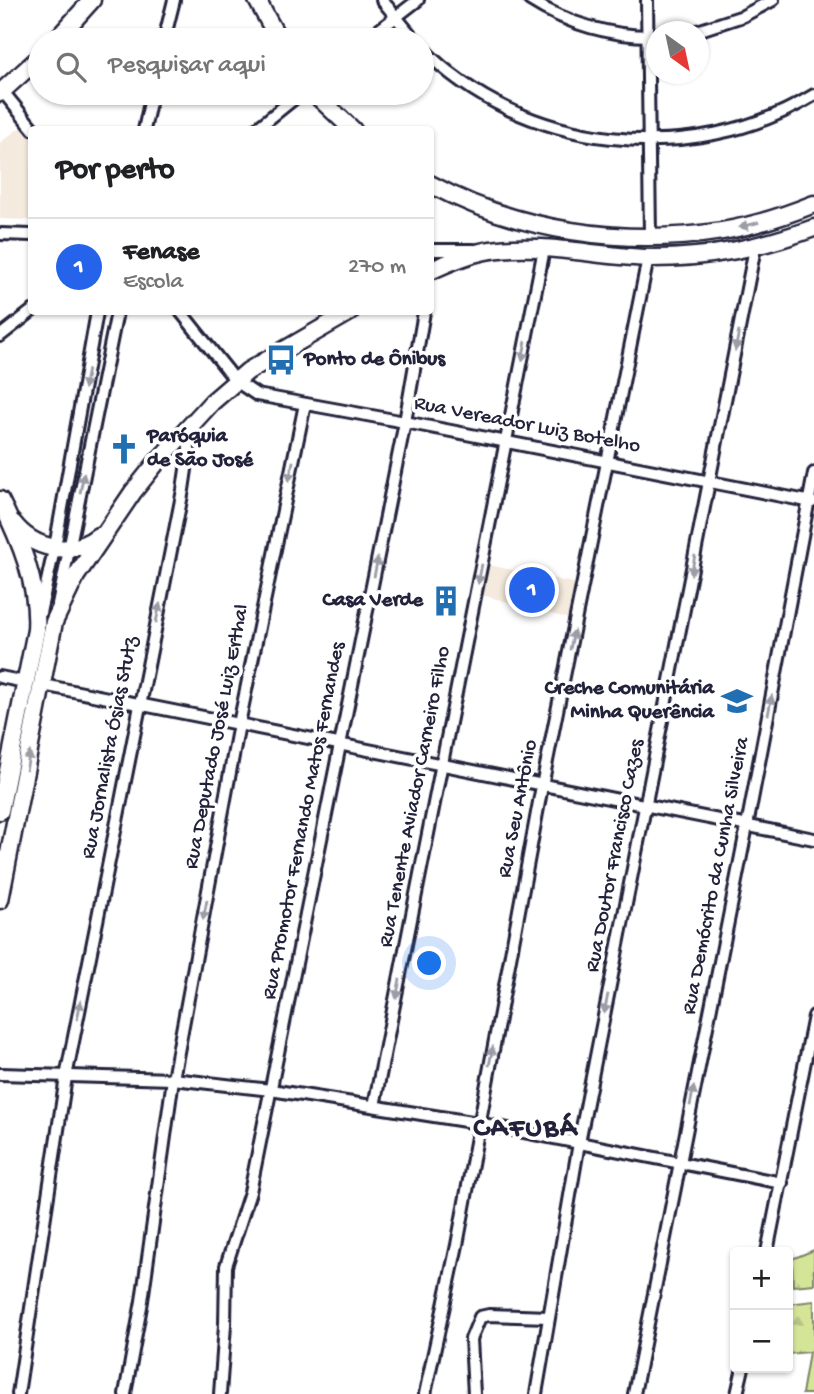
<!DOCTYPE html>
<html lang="pt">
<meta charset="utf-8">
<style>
body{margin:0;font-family:"Gochi Hand",sans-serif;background:#f2f2f2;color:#202124}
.controls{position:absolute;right:21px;bottom:21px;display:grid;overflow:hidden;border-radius:7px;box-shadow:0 2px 5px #0004}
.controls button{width:63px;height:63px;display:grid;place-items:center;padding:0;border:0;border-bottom:2px solid #e0e0e0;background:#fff;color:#202124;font:35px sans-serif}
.compass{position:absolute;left:646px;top:21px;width:63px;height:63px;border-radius:50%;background:#fff;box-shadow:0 2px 5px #0004;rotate:147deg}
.you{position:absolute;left:430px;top:964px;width:24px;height:24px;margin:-18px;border:5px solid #fff;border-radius:50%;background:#1a73e8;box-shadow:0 0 0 10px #1a73e833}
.badge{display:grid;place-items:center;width:46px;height:46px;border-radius:50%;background:#2563eb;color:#fff;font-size:23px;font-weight:700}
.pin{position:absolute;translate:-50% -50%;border:4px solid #fff;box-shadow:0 2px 7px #0006}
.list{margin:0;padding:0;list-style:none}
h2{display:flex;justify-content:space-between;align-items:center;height:91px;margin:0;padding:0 28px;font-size:30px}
h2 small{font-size:23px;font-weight:400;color:#757577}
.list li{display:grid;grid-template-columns:46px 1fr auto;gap:21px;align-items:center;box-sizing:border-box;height:98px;padding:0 28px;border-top:2px solid #e0e0e0}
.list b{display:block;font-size:26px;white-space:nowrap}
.list p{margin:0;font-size:23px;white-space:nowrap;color:#757577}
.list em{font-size:23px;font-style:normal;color:#757577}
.icon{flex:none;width:38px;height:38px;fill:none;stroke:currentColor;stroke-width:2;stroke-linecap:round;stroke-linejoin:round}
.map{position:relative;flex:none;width:814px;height:1394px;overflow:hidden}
.search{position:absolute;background:#fff;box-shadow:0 2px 5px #0004;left:28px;top:28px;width:406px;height:77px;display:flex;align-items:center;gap:18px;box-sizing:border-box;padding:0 24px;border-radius:38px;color:#757577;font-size:26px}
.panel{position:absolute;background:#fff;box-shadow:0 2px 5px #0004;left:28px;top:126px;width:406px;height:189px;border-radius:7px}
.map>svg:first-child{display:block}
</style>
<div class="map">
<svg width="814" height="1394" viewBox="0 0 814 1394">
<defs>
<pattern id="forest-firs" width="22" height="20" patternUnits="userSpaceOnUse" patternTransform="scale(1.75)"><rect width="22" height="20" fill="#d5e598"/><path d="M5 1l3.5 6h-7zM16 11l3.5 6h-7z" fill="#b7c484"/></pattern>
</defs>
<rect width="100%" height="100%" fill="#fff"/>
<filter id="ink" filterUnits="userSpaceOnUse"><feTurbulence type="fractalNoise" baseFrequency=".0143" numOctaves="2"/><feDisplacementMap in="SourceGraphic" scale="14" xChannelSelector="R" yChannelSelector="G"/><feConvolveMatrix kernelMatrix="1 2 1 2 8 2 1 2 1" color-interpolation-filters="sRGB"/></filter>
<g filter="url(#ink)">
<g fill="#f4eadd">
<polygon points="22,126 31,139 31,220 0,219 0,143"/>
<polygon points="489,565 582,585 573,620 482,595"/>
</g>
<g fill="url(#forest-firs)" stroke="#7c846a" stroke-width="2">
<polygon points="814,1250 814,1284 793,1286 792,1259"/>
<polygon points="814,1301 814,1394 802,1394 809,1352 788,1354 788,1304"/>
</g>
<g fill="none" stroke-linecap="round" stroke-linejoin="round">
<g stroke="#22223b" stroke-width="16">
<g id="street">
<polyline points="382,0 415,40"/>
<path d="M530,0C567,24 613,37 656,36"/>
<polyline points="647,0 650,236"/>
<polyline points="694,32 743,16 773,0"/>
<polyline points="164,40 174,0"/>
<polyline points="366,40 418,0"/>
<path d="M422,48C521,150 693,170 814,95"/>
<polyline points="0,88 34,130"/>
<polyline points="144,130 152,93"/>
<polyline points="255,130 301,93"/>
<polyline points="0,234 32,235"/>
<polyline points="430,250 473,250"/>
<polyline points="181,312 236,381 257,395 405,422 812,502"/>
<polyline points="0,336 32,311"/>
<polyline points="58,604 117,312"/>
<polyline points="40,613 57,536 97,312"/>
<polyline points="0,677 25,682"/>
<polyline points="43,685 814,839"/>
<polyline points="0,1074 173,1079 271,1090 478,1123 782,1183"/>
<polyline points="374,1106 544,249"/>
<polyline points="767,1252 814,1016"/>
<polyline points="18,1394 66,1077 183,490 189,449 188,426"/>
<polyline points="125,1394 142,1301 173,1079 239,724 305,404"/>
<polyline points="220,1394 225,1325 226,1266 250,1192 405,422 424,312"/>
<polyline points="425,1394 457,1245 542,786 648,258"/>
<polyline points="474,1394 471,1339 480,1317 489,1315 548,1317"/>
<polyline points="536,1394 579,1143 755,248"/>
<polyline points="634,1394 747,826 814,473"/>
<polyline points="737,1394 743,1368"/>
</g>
</g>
<g stroke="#22223b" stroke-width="21">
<g id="secondary">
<polyline points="257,0 279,40"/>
<polyline points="56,40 92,0"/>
<polyline points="0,93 40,57"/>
<polyline points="314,93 353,130"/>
<path d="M430,184C518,231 624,247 722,231C753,226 784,216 814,204"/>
<path d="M430,271C449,262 470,253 491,250C545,242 598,257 652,258C710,258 759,248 814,228"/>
<path d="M0,500C20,540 39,585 36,630L0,811"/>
<path d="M13,523C33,549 71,558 98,536"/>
<polyline points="0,900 54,622 76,576 133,492 157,462 212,402 248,371 350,312"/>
</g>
</g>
<use href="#street" stroke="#fff" stroke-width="10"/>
<use href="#secondary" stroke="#fff" stroke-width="16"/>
</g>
<defs><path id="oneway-solid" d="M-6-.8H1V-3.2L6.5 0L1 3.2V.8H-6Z" transform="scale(1.75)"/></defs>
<g fill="#9c9ca7">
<use href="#oneway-solid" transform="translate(749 225) rotate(166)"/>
<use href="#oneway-solid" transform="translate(737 341) rotate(101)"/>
<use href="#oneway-solid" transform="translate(524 351) rotate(101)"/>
<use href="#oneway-solid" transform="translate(86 379) rotate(101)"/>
<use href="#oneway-solid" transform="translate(291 471) rotate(102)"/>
<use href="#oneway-solid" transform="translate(82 483) rotate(-79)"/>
<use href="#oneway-solid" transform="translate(693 565) rotate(101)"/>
<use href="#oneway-solid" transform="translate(376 567) rotate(-79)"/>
<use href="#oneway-solid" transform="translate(480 574) rotate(101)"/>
<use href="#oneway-solid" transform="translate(158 613) rotate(-78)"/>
<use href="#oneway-solid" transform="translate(572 640) rotate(-78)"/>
<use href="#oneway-solid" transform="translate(770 705) rotate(-79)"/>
<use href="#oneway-solid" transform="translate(28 761) rotate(-79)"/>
<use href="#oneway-solid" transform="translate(205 910) rotate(101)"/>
<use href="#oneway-solid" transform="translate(398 989) rotate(101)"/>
<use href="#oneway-solid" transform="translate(606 1004) rotate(101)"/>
<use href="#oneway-solid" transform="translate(79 1010) rotate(-79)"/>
<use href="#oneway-solid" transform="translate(491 1056) rotate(-79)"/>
<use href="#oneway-solid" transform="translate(692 1096) rotate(-79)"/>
</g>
</g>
<defs>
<g id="bus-bare" transform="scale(2.415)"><path d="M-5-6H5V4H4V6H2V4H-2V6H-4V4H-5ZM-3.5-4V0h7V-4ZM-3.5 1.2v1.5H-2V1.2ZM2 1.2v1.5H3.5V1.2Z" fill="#1f6fb2" stroke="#fff" stroke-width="2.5" paint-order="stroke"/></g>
<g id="church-bare" transform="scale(2.415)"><path d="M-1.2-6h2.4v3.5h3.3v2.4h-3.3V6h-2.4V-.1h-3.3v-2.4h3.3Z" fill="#1f6fb2" stroke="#fff" stroke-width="2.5" paint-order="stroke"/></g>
<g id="building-bare" transform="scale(2.415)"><path d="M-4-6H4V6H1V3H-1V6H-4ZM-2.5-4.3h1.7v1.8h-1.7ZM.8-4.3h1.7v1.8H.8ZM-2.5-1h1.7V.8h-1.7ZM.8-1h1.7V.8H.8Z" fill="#1f6fb2" stroke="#fff" stroke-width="2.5" paint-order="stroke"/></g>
<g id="school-bare" transform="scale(2.415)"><path d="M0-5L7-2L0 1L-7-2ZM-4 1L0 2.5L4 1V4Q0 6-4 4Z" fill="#1f6fb2" stroke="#fff" stroke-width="2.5" paint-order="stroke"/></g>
</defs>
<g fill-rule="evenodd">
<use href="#bus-bare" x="281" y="360"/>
<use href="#church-bare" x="124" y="449"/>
<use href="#building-bare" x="446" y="601"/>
<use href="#school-bare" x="737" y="701"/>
</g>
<g text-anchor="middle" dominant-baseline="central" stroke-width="7" stroke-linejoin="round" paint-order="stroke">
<g font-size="21" font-weight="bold" fill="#22223b" stroke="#fff" text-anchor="start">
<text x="304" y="360">Ponto de Ônibus</text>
<text x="147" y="437">Paróquia<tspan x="147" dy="24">de São José</tspan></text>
<text x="423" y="601" text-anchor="end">Casa Verde</text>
<text x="714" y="689" text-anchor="end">Creche Comunitária<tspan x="714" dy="24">Minha Querência</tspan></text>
</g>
<g font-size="21" fill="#22223b" stroke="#fff">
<text transform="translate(527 426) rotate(11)">Rua Vereador Luiz Botelho</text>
<text transform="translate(218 737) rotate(-79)">Rua Deputado José Luiz Erthal</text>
<text transform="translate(111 748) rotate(-79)">Rua Jornalista Ósias Stutz</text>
<text transform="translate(416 797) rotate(-79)">Rua Tenente Aviador Carneiro Filho</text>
<text transform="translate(519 809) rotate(-79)">Rua Seu Antônio</text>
<text transform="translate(305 821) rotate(-79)">Rua Promotor Fernando Matos Fernandes</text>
<text transform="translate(616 856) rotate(-79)">Rua Doutor Francisco Cazes</text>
<text transform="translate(717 876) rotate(-79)">Rua Demócrito da Cunha Silveira</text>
</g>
<g font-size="28" font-weight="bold" letter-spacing="2" fill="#22223b" stroke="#fff">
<text x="526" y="1129">CAFUBÁ</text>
</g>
</g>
</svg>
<div class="controls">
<button>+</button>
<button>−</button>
</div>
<svg class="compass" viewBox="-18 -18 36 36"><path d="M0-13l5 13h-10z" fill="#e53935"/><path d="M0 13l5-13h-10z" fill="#757577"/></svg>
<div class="you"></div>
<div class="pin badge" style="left:532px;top:590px">1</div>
<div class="search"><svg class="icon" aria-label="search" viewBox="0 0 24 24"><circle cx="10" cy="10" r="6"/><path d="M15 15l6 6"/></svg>Pesquisar aqui</div>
<section class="panel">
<h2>Por perto<small></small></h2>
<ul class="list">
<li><span class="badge">1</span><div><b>Fenase</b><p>Escola</p></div><em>270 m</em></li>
</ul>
</section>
</div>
